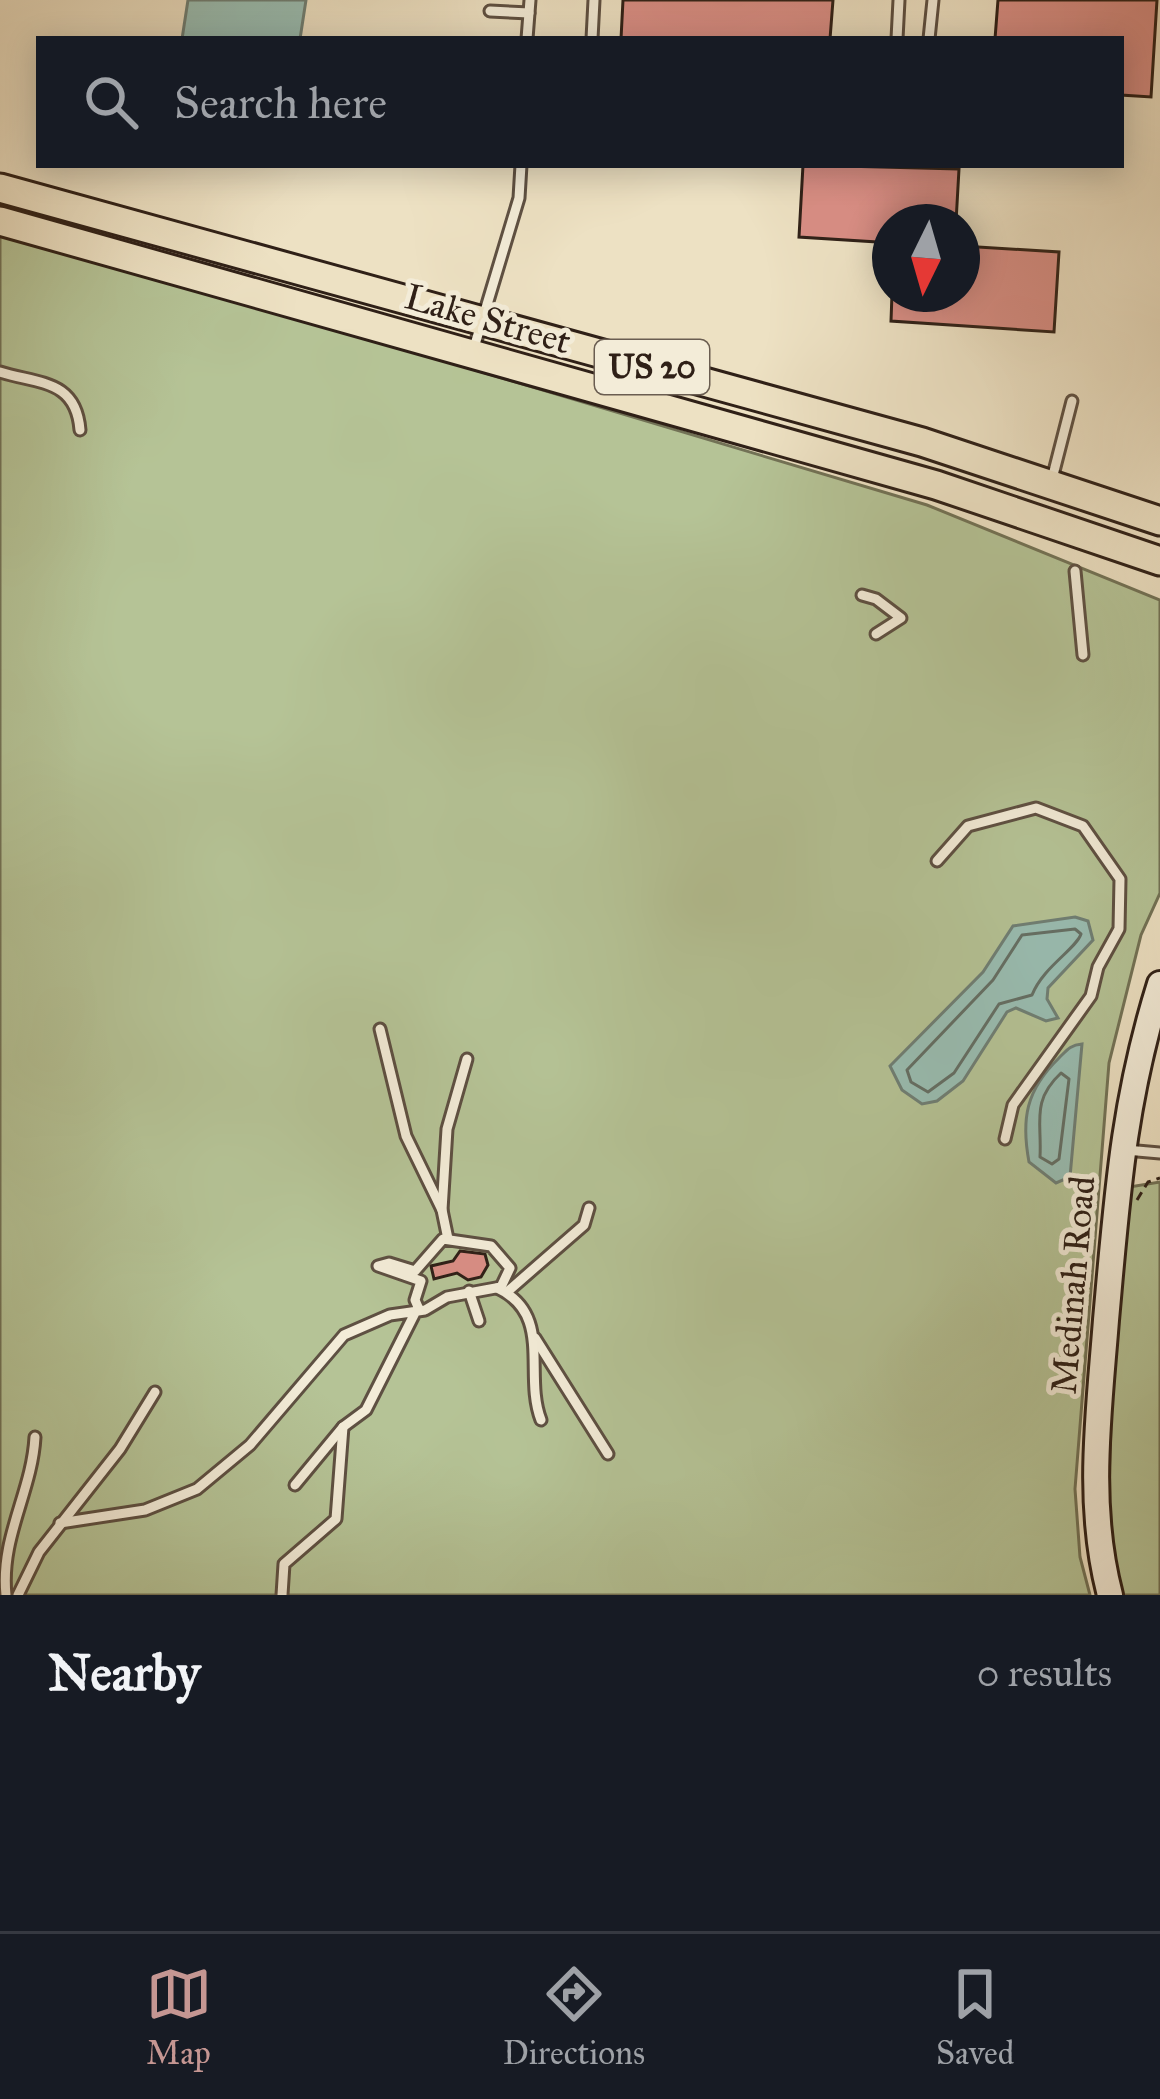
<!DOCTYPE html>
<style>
body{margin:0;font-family:"IM FELL Great Primer",serif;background:#20242c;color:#f1f3f6}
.compass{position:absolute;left:872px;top:204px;width:108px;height:108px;border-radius:50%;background:#171b24;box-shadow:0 6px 30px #0003;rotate:185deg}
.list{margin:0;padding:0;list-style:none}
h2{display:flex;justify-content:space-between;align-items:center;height:156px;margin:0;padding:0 48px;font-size:51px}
h2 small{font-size:39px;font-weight:400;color:#9ea1a6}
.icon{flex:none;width:66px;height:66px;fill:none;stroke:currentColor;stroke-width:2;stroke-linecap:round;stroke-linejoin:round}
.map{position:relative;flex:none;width:1160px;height:1595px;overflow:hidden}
.search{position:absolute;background:#171b24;box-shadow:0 6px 30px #0003;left:36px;right:36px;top:36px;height:132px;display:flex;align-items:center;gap:30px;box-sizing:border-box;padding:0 42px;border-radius:0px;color:#9ea1a6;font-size:45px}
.sheet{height:336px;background:#171b24}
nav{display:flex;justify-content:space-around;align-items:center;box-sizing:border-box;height:168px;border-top:3px solid #363941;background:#171b24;font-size:33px;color:#9ea1a6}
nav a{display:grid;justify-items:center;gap:6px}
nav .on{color:#c59692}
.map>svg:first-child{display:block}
</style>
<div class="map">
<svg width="1160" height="1595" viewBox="0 0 1160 1595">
<rect width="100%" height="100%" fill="#ede1c3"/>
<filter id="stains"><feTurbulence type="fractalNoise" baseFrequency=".00167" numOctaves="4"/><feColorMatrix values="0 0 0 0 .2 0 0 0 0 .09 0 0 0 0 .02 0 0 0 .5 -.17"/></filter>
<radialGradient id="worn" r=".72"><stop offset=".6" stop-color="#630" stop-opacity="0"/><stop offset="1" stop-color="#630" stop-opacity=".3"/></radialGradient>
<g fill="#b5c396" stroke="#727256" stroke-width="3">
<polygon points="0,228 927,505 1160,600 1160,893 1141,935 1109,1063 1075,1489 1080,1557 1090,1595 0,1595"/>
<polygon points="1160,1182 1160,1595 1123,1595 1108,1535 1117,1189"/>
</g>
<g fill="#99beb3" stroke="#6f7f75" stroke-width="3">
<polygon points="188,0 306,0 300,39 182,39"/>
<polygon points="1075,917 1088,921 1093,940 1048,988 1047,999 1058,1018 1046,1021 1016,1008 1007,1012 963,1081 937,1101 922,1104 902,1090 890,1066 983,972 1013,926"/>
<path d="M1082,1044L1070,1177L1056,1183L1029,1162C1021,1119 1026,1090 1059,1058C1067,1050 1070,1045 1082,1044Z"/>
</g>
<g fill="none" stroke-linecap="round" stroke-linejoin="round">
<g stroke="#646f65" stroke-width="3">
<path d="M1075,929L1081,934C1076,949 1043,967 1032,995L999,1004L954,1073L928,1092L911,1082L907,1070L993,980L1022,935Z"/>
<path d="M1061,1073L1069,1079L1059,1159L1052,1164L1040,1157C1042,1122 1031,1101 1061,1073Z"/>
</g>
</g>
<g fill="#d98e85" stroke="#2f2017" stroke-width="3">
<polygon points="623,0 833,0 830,39 621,39"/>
<polygon points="998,0 1157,0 1151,97 1121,95 1121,39 995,39"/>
<polygon points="803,165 959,169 956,222 890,222 890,258 877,242 799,237"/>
<polygon points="962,246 1059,252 1054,332 891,321 892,294 962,294"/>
<polygon points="460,1251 485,1254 488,1265 481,1277 468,1280 457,1273 434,1279 431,1266 453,1261"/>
</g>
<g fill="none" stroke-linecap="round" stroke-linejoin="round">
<g stroke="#5e5042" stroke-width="15">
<g id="service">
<polyline points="490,11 529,13"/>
<polyline points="527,39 530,0"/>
<polyline points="592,39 594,0"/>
<polyline points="897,39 899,0"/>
<polyline points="929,39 933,0"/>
<polyline points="473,351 519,198 521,165"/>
<path d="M0,372C38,384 76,379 80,430"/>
<polyline points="1052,479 1072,401"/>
<polyline points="1075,571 1083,655"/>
<polyline points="862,595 876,599 901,618 876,634"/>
<polyline points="937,861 968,826 1036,808 1083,826 1120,879 1119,929 1098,967 1091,996 1013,1105 1005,1139"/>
<polyline points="380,1029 406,1136 442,1210"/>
<polyline points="1126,1150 1160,1153"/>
<polyline points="448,1239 442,1210 447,1129 467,1059"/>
<path d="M497,1288C554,1314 523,1374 541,1420"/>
<polyline points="469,1291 479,1321"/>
<polyline points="507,1292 584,1225 589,1208"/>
<polyline points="535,1338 608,1454"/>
<polyline points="60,1523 145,1510 197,1489 250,1445 344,1335 390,1315 425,1310 447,1297 501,1287 510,1268 491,1246 443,1239 415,1271 389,1263 378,1266 421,1281 415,1300 418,1307 366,1410 343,1427 295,1485"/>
<path d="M6,1595C0,1537 32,1492 35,1437"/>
<polyline points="18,1595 39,1552 120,1449 155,1392"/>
<polyline points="282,1595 284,1564 336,1519 343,1427"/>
</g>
</g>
<g stroke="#2f2017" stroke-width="30">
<path id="secondary" d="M1110,1595C1086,1504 1099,1412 1106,1320C1117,1198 1123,1102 1160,984"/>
</g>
<g stroke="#2f2017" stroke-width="33">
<g id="primary">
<polyline points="0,188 922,442 1160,521"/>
<polyline points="0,221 936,485 1160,561"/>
</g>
</g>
<polyline stroke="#2f2017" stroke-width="3" stroke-dasharray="9 6" stroke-linecap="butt" points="1137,1200 1148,1182 1160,1178"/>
<use href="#service" stroke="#f3ecd8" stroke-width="9"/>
<use href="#secondary" stroke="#f3ecd8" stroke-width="24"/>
<use href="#primary" stroke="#ede1c3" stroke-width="27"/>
</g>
<g text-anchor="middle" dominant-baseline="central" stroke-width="10" stroke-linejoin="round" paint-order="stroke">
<rect fill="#f3ecd8" stroke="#6a5d51" stroke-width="3" x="595" y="340" width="114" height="54" rx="9"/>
<g font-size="33" font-weight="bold" fill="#2f2017">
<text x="652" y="367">US 20</text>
</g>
<g font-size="36" fill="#2f2017" stroke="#f3ecd8">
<text transform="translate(488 319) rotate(16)">Lake Street</text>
<text transform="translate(1073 1285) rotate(-85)">Medinah Road</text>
</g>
</g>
<rect width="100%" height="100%" filter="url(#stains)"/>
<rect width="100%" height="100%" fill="url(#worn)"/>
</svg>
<svg class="compass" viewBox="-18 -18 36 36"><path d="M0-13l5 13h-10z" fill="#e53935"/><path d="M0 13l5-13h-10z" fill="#9ea1a6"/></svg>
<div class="search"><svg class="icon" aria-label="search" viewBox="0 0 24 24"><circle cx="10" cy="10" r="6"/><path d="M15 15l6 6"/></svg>Search here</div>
</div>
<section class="sheet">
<h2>Nearby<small>0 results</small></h2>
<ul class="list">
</ul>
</section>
<nav>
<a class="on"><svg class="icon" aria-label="map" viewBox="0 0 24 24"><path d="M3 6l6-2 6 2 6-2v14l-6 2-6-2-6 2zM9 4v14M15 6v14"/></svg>Map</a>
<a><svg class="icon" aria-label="directions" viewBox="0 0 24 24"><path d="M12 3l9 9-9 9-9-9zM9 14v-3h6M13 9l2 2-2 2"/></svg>Directions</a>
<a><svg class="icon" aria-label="saved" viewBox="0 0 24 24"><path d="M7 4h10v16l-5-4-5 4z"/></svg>Saved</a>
</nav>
